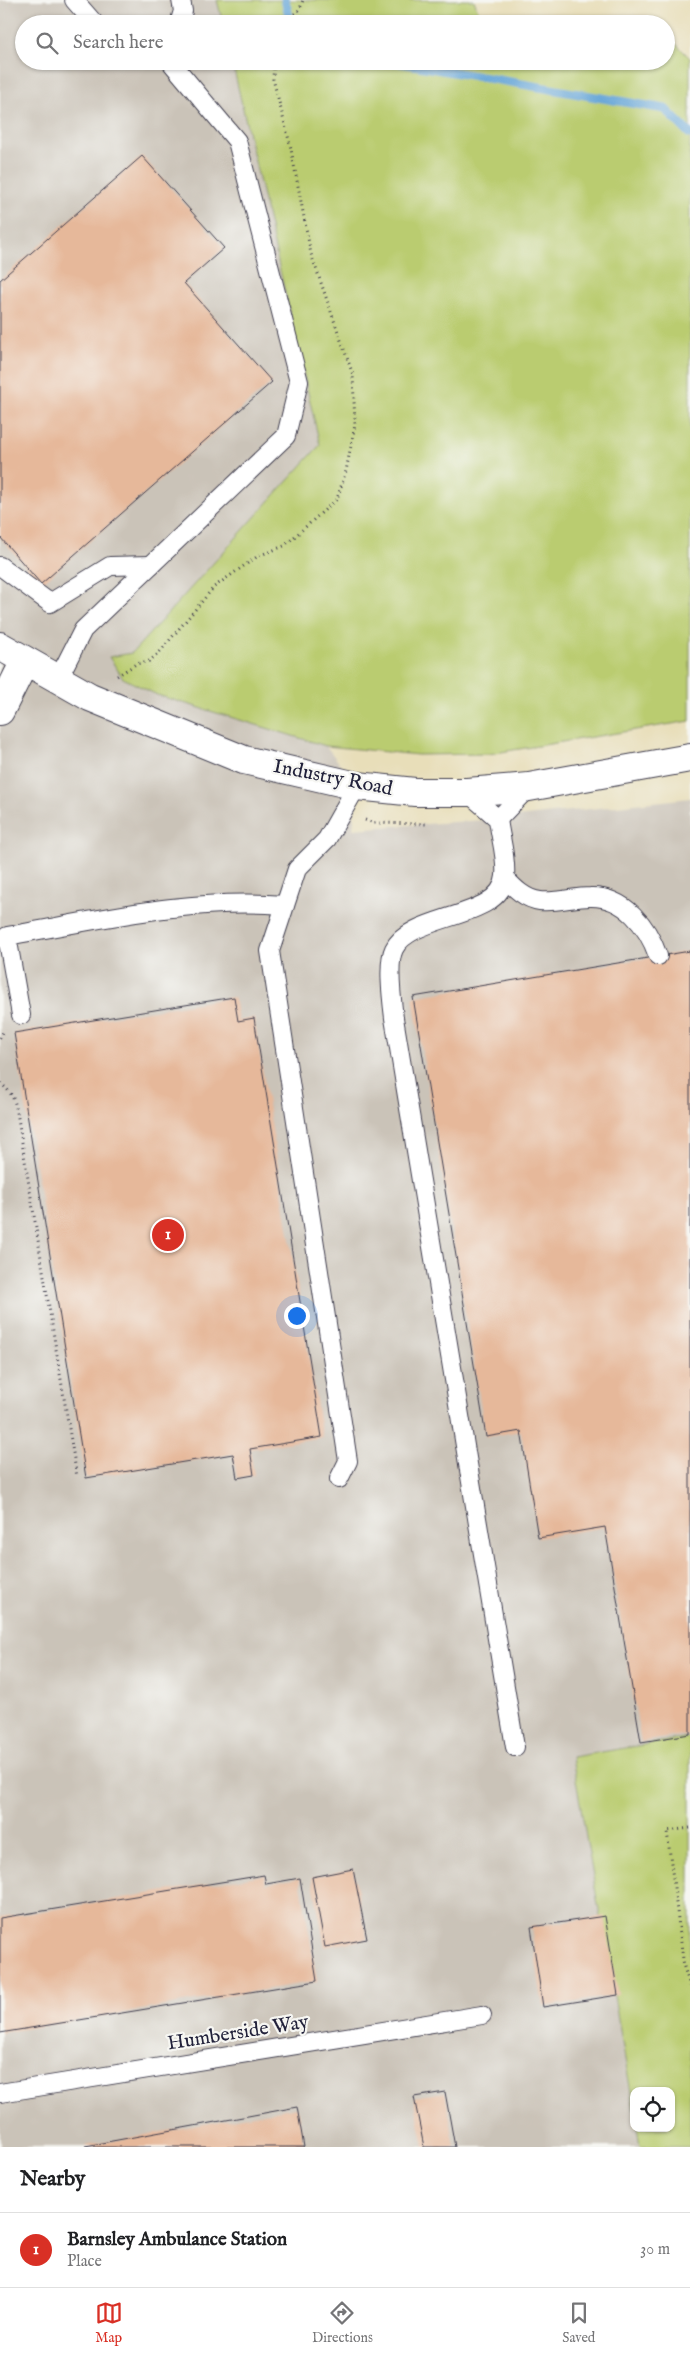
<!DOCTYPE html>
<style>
body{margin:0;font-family:"IM FELL English",serif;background:#f2f2f2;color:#202124}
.controls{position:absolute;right:15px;bottom:15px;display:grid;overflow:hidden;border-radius:10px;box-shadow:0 1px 4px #0004}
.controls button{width:45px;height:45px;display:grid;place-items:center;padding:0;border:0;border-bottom:1px solid #e0e0e0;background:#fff;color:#202124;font:25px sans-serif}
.you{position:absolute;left:296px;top:1315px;width:18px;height:18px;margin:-12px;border:4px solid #fff;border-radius:50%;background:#1a73e8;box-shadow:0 0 0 8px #1a73e833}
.badge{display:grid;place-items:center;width:32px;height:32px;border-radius:50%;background:#d93025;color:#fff;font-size:16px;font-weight:700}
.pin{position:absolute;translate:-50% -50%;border:2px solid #fff;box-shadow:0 1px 5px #0006}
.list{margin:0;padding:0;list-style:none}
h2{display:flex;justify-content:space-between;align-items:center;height:65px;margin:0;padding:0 20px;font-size:21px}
h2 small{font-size:16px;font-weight:400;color:#757577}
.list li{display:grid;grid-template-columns:32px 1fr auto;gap:15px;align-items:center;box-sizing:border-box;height:75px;padding:0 20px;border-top:1px solid #e0e0e0}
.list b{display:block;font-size:19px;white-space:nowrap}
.list p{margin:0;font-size:16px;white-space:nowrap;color:#757577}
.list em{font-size:16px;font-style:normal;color:#757577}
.icon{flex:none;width:28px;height:28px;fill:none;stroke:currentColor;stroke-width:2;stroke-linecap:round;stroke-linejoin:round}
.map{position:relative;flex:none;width:690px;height:2147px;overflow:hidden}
.search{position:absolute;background:#fff;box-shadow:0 1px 4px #0004;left:15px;right:15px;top:15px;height:55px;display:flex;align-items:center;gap:12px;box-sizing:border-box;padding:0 18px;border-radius:28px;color:#757577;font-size:19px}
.sheet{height:140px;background:#fff}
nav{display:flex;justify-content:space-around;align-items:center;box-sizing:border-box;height:70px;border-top:1px solid #e0e0e0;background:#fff;font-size:14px;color:#757577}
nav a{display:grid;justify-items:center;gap:2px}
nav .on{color:#d93025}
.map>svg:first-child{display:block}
</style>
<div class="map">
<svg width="690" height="2147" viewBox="0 0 690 2147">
<rect width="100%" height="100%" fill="#f6f6f2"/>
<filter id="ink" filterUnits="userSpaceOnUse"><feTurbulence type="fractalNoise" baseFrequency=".02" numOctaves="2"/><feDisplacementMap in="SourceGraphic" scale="10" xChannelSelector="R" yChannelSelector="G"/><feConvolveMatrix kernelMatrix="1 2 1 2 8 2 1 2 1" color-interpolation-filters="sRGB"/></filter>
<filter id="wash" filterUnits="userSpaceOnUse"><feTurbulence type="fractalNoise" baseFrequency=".0096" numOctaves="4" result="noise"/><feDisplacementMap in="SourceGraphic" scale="20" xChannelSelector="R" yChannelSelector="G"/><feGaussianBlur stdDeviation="1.12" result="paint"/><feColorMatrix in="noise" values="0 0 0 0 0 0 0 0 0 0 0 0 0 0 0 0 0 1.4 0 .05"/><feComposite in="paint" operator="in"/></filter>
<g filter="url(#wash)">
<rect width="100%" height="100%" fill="#e8deb9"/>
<polygon fill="#cac3b8" points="0,0 233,0 238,24 24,24 24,61 245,61 320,445 132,653 110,657 157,695 326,746 357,786 353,829 498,819 690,798 690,1737 572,1757 634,2110 634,2128 637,2128 640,2147 0,2147"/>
<g fill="#bacc6f" stroke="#6e7755">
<polygon points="217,0 474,0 483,24 223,24"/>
<polygon points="666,34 690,58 690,721 489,754 418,755 326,746 157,695 123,678 109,657 132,653 320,445 232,61 666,61"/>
<polygon points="690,1737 690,2147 640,2147 637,2128 671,2128 671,2091 634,2091 634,2110 572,1757"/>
</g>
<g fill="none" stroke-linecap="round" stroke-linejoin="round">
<g stroke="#64a4d7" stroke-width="9">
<polyline points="285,0 291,24"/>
<polyline points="390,61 665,109 690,134"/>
</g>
</g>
<g id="blocks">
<g fill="#e6b89a">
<polygon points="142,156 224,248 184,283 272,382 41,584 0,537 0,280"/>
<polygon points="690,951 690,1734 641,1742 605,1527 538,1538 521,1431 486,1437 413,997"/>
<polygon points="234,997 238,1021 254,1018 322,1437 250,1449 254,1475 237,1478 233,1454 86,1478 14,1033"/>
<polygon points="353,1869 367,1939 325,1947 312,1877"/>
<polygon points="264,1875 266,1884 300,1878 317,1981 0,2033 0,1918"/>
<polygon points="605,1916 618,1995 543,2007 531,1927"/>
<polygon points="445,2092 455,2147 424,2147 414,2097"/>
<polygon points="297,2107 304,2147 86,2147 85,2146"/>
</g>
</g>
</g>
<g filter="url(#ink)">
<use href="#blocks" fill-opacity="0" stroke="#403e4e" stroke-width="1"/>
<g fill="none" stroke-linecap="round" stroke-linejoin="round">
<g stroke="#403e4e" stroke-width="20">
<g id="service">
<polyline points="74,0 95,24"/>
<polyline points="179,24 183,11 181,0"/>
<polyline points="0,566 50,603 110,566 151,565"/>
<polyline points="58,679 83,630 286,436 299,382 237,141 170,61"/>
<path d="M467,792L498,819C500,837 507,858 505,876C502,920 411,913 394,949C387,963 392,1001 394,1018L515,1747"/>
<polyline points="498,819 529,787"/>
<path d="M505,878C514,888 525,899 540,901C555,903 574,897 590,897C625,896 648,927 658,956"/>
<path d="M21,1015L7,936C98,920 192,897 285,905"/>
<polyline points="339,1479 348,1461 270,951 297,869 327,839 357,786"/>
<polyline points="0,2093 482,2015"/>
</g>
</g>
<g stroke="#403e4e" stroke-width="30">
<polyline id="minor" points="0,711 25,661"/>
</g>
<g stroke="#403e4e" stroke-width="30">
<polyline id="tertiary" points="0,646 90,697 244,760 357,786 415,792 467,792 529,787 690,758"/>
</g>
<g stroke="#403e4e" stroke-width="3" stroke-dasharray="1 4" stroke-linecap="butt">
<polyline points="283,24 300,9 303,0"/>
<polyline points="117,676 136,664 149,661 158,654 214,587 258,556 284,546 337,499 346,471 355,425 353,375 311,254 290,144 273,79 274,61"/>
<polyline points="365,820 374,823 428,824"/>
<polyline points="0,1038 4,1030"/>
<path d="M0,1083C11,1092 14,1097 17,1112L77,1477"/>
<polyline points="690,1828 667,1831 684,1967 690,1986"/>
</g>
<use href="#service" stroke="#fff" stroke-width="18"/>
<use href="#minor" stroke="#fff" stroke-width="28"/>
<use href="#tertiary" stroke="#fff" stroke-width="28"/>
</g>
</g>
<g text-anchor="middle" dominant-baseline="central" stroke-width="4.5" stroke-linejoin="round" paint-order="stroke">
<g font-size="20" fill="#22223b" stroke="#f6f6f2">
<text transform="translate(333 778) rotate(11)">Industry Road</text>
<text transform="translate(238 2033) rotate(-9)">Humberside Way</text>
</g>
</g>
</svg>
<div class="controls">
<button><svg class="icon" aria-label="locate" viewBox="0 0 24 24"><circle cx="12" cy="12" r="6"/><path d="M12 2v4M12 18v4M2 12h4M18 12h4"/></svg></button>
</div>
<div class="you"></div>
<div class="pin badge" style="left:168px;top:1235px">1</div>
<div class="search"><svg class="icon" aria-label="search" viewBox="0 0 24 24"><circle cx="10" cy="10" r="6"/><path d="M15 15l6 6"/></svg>Search here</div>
</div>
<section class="sheet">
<h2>Nearby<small></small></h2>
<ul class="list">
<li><span class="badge">1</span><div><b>Barnsley Ambulance Station</b><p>Place</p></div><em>30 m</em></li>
</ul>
</section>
<nav>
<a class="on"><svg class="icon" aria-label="map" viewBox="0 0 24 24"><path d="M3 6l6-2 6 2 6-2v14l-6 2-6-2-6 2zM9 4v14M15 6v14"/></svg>Map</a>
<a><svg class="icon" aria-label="directions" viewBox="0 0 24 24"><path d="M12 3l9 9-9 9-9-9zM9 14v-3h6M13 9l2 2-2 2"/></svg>Directions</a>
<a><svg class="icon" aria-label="saved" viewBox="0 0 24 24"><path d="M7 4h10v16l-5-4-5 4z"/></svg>Saved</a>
</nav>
